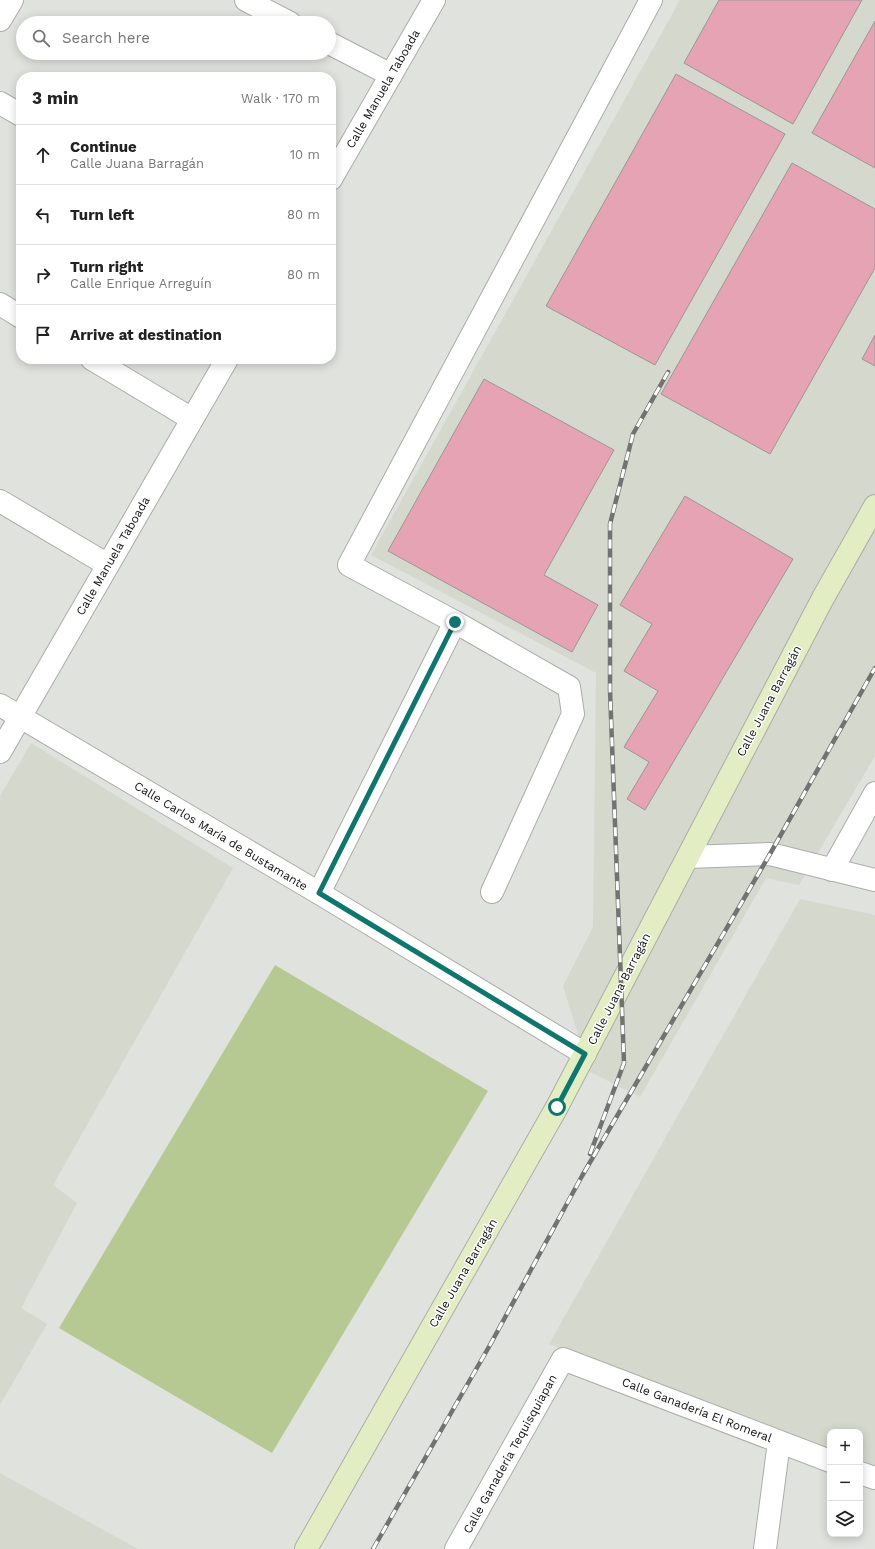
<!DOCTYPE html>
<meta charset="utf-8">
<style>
body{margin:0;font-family:"Work Sans",sans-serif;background:#f6f6f6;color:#222}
.controls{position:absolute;right:12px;bottom:12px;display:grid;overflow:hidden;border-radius:8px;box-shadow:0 2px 10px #0003}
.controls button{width:36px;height:36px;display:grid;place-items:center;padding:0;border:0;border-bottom:1px solid #e0e0e0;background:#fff;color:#222;font:20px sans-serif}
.stop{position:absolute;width:12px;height:12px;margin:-9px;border:3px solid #0f766e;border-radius:50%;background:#fff}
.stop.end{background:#0f766e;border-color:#fff;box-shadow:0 1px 4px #0008}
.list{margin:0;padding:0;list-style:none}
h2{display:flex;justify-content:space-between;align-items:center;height:52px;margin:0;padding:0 16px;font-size:17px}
h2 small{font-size:13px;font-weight:400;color:#767676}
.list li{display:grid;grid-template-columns:26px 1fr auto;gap:12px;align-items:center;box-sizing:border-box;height:60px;padding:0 16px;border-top:1px solid #e0e0e0}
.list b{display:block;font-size:15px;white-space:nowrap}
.list p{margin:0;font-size:13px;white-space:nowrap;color:#767676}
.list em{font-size:13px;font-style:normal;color:#767676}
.icon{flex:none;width:22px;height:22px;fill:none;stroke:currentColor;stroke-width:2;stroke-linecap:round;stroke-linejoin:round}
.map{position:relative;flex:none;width:875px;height:1549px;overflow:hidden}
.search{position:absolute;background:#fff;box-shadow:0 2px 10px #0003;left:16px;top:16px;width:320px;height:44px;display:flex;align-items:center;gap:10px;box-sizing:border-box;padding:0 14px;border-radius:22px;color:#767676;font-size:15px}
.panel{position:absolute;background:#fff;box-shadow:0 2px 10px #0003;left:16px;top:72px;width:320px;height:292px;border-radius:16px}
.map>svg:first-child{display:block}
</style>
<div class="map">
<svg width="875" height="1549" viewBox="0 0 875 1549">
<rect width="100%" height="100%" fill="#e0e2de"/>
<g fill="#d4d8cd">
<polygon points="680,0 875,0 875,756 799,885 766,878 640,1097 590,1072 563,986 593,927 596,673 371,555"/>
<polygon points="31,743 233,868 53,1185 77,1203 21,1308 47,1324 0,1405 0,796"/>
<polygon points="800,899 875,915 875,1465 860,1460 860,1432 830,1432 830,1448 549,1344"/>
<polygon points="0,1473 138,1549 0,1549"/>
</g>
<polygon fill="#b7c993" points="275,965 488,1091 272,1453 59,1328"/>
<g fill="#e5a3b4" stroke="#9b9697">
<polygon points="719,0 862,0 793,124 684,63"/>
<polygon points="875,21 875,168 812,133"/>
<polygon points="676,74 785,134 655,365 546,306"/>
<polygon points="792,163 875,209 875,268 770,454 661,394"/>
<polygon points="875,335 875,366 862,359"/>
<polygon points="484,379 614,450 544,575 598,605 572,652 388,551"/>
<polygon points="685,496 793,559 645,810 627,799 649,762 624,747 658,691 624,671 652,624 620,605"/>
</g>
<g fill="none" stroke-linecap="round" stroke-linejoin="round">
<g stroke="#acada9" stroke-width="24">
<g id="street">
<polyline points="246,0 290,23"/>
<polyline points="0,20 12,0"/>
<polyline points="329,43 391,75"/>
<polyline points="0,103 21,115"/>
<polyline points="331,179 434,0"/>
<polyline points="0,304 21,317"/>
<polyline points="92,359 192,419"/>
<polyline points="0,501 108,565"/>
<polyline points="0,705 319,893 585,1054"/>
<polyline points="0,752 227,359"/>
<polyline points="688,857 770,854 875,880"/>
<polyline points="832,870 875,793"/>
<polyline points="492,892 573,714 569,687 455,622 349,565 651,0"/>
<polyline points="319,893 455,622"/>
<polyline points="860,1473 875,1478"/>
<polyline points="456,1549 563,1359 830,1461"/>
<polyline points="765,1549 779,1442"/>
</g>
</g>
<g stroke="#acada9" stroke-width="24">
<polyline id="secondary" points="306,1549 557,1107 823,598 875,506"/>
</g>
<use href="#street" stroke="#fff" stroke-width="22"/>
<use href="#secondary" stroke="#e2edc4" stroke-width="22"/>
<g stroke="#727371" stroke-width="4.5">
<g id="rail">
<polyline points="590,1154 624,1063 610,690 610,524 633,434 668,372"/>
<polyline points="373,1549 490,1345 582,1176 770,854 875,668"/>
</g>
</g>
<use href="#rail" stroke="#fff" stroke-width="3" stroke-dasharray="9" stroke-linecap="butt"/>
</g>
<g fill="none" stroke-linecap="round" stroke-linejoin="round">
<polyline stroke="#0f766e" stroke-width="5" points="455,622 319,893 585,1054 557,1107"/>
</g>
<g text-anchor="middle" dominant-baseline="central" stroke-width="3" stroke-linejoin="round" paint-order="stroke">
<g font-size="12" fill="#131412" stroke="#fff">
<text transform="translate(383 89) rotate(-60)">Calle Manuela Taboada</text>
<text transform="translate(113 556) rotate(-60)">Calle Manuela Taboada</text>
<text transform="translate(769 701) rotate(-62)">Calle Juana Barragán</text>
<text transform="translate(221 836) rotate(31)">Calle Carlos María de Bustamante</text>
<text transform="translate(619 989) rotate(-63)">Calle Juana Barragán</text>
<text transform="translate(463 1273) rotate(-60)">Calle Juana Barragán</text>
<text transform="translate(697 1410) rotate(21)">Calle Ganadería El Romeral</text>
<text transform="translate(510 1454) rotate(-61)">Calle Ganadería Tequisquiapan</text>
</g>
</g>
</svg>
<div class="controls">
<button>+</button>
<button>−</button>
<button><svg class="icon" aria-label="layers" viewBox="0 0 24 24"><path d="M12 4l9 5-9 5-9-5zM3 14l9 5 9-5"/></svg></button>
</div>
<div class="stop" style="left:557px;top:1107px"></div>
<div class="stop end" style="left:455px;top:622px"></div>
<div class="search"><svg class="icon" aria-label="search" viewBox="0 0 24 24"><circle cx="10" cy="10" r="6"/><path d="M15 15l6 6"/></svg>Search here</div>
<section class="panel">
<h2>3 min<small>Walk · 170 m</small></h2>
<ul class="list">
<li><svg class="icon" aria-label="ahead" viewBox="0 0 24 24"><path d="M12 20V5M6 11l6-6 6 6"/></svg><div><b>Continue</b><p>Calle Juana Barragán</p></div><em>10 m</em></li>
<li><svg class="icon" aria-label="left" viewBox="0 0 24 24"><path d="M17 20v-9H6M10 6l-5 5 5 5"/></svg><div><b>Turn left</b></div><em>80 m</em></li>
<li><svg class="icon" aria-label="right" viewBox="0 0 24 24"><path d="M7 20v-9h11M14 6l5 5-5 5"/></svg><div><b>Turn right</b><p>Calle Enrique Arreguín</p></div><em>80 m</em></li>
<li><svg class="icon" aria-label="arrive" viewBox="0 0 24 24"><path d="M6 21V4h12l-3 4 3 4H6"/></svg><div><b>Arrive at destination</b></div></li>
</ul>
</section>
</div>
